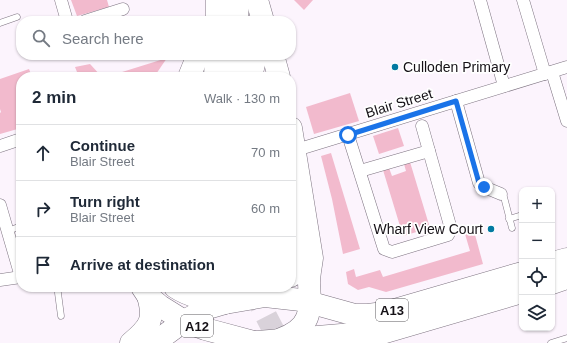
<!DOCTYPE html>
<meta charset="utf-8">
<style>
body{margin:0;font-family:Arial,sans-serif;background:#f2f2f3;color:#1f2937}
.controls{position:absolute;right:12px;bottom:12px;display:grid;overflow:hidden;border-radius:8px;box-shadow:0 1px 3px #0004}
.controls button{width:36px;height:36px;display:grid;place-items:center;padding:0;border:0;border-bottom:1px solid #e0e1e3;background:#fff;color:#1f2937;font:20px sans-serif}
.stop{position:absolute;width:12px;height:12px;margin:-9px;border:3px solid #1a73e8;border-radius:50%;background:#fff}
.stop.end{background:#1a73e8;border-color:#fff;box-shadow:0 1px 4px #0008}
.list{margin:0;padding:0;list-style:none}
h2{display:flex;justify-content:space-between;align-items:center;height:52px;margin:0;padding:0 16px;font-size:17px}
h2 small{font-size:13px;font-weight:400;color:#747a83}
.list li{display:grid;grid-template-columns:26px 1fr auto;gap:12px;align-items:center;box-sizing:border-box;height:56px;padding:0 16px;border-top:1px solid #e0e1e3}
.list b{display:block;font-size:15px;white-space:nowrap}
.list p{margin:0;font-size:13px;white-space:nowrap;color:#747a83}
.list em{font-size:13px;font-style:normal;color:#747a83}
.icon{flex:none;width:22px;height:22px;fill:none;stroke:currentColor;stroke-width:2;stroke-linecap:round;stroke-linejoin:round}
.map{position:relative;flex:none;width:567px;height:343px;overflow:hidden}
.search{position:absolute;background:#fff;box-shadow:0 1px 3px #0004;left:16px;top:16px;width:280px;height:44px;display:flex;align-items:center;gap:10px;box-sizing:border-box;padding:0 14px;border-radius:16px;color:#747a83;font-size:15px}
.panel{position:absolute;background:#fff;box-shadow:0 1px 3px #0004;left:16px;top:72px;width:280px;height:220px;border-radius:16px}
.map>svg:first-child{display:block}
</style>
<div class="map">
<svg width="567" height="343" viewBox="0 0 567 343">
<rect width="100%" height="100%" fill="#fcf4fd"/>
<g fill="#f2bacd">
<polygon points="71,0 107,0 109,7 77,16"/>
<polygon points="294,0 313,0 304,10"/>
<polygon points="167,58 154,77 106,77"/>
<polygon points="90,64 102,77 79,77 75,67"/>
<polygon points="29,69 32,77 21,77 21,128 0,134 0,113 1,112 0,109 0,79"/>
<polygon points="350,93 359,121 314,134 306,107"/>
<polygon points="398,128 404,146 379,154 373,136"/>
<polygon points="331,153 360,249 343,254 332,199 321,156"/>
<polygon points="410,162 430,228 403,236 383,170 389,168 392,176 406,171 404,164"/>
<polygon points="474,231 483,264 386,292 369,287 358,290 348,284 346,272 354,269 356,277 380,270 383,277 470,251 465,234"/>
</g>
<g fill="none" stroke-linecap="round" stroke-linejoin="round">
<polyline stroke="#d9d2da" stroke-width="22" stroke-dasharray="22 11" stroke-linecap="butt" points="251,287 280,343"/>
<g stroke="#7d7380" stroke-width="7">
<g id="lane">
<polyline points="0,23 17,17"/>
<polyline points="501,194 504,197 512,228"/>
<polyline points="509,219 522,215"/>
<polyline points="8,231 21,226"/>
<polyline points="58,293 61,316"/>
<polyline points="551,343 567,338"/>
</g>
</g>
<g stroke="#7d7380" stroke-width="13">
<g id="street">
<polyline points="61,0 67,21"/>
<polyline points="480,0 504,86"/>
<polyline points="523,0 545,74"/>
<polyline points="85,21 123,9"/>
<polyline points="552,72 567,121"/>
<polyline points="456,101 479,183 484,187 501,194"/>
<polyline points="348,135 384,249 392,252 448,235 451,229 422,126"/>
<polyline points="0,146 21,139"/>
<polyline points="306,147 567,67"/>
<polyline points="360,171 429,151"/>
<polyline points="0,205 21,277"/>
<polyline points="0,280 21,277"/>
</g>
</g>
<g stroke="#7d7380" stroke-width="23">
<g id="highway">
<polyline points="257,0 263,21"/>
<polyline points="217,21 217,0"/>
<polyline points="237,21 238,0"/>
<polyline points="273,55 279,77"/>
<polyline points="189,77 198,55"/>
<polyline points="215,77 216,55"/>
<polyline points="234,77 235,55"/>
<polyline points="251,77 256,55"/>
<path d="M291,233C293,246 297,263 291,276"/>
<polyline points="552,263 567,259"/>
<polyline points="552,283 567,278"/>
<polyline points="142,287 148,296 160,306 184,321 205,329 254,342"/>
<path d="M175,287C190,297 208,300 225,303"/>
<path d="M281,339C311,328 311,312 309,283C309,275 311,266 312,258L291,128"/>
<path d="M131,343C150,327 155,320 148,296"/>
<polyline points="153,343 157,341 184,321 208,308 225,303 265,296 301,300 355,315 368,315 384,313 522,273"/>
<polyline points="245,343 365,333 382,333 522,292"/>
</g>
</g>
<use href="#lane" stroke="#fff" stroke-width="6"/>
<use href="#street" stroke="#fff" stroke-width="12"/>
<use href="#highway" stroke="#fff" stroke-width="22"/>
</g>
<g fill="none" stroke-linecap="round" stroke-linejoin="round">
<polyline stroke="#1a73e8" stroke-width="5" points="348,135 456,101 479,183 484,187"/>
</g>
<g fill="#027aa2" stroke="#fff" stroke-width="1.5">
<circle cx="395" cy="67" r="4"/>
<circle cx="491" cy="229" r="4"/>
</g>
<g text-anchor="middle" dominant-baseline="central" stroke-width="3.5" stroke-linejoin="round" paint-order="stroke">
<g fill="#fff" stroke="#5b585c" stroke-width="1">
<rect x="376" y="299" width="32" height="22" rx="3"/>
<rect x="181" y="315" width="32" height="22" rx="3"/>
</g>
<g font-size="13" font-weight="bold" fill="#151116">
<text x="392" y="310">A13</text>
<text x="197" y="326">A12</text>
</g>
<g font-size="14" fill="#151116" stroke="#fff" text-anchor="start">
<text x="403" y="67">Culloden Primary</text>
<text x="483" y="229" text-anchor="end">Wharf View Court</text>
</g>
<g font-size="14" fill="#151116" stroke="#fff">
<text transform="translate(399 103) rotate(-17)">Blair Street</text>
</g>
</g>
</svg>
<div class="controls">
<button>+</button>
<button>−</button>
<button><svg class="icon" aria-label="locate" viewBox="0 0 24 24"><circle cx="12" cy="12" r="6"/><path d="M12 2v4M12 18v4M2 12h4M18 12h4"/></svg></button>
<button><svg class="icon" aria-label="layers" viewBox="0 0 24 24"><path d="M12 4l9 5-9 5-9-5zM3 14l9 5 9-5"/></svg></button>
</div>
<div class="stop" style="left:348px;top:135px"></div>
<div class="stop end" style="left:484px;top:187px"></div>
<div class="search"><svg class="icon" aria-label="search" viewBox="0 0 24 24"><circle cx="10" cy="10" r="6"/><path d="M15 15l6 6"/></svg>Search here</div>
<section class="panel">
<h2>2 min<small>Walk · 130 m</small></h2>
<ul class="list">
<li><svg class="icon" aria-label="ahead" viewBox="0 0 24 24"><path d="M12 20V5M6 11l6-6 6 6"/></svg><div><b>Continue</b><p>Blair Street</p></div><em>70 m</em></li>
<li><svg class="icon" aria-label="right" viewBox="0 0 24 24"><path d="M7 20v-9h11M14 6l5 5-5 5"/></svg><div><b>Turn right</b><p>Blair Street</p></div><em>60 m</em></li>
<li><svg class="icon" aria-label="arrive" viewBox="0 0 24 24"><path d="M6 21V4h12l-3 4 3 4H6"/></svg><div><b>Arrive at destination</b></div></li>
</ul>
</section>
</div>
